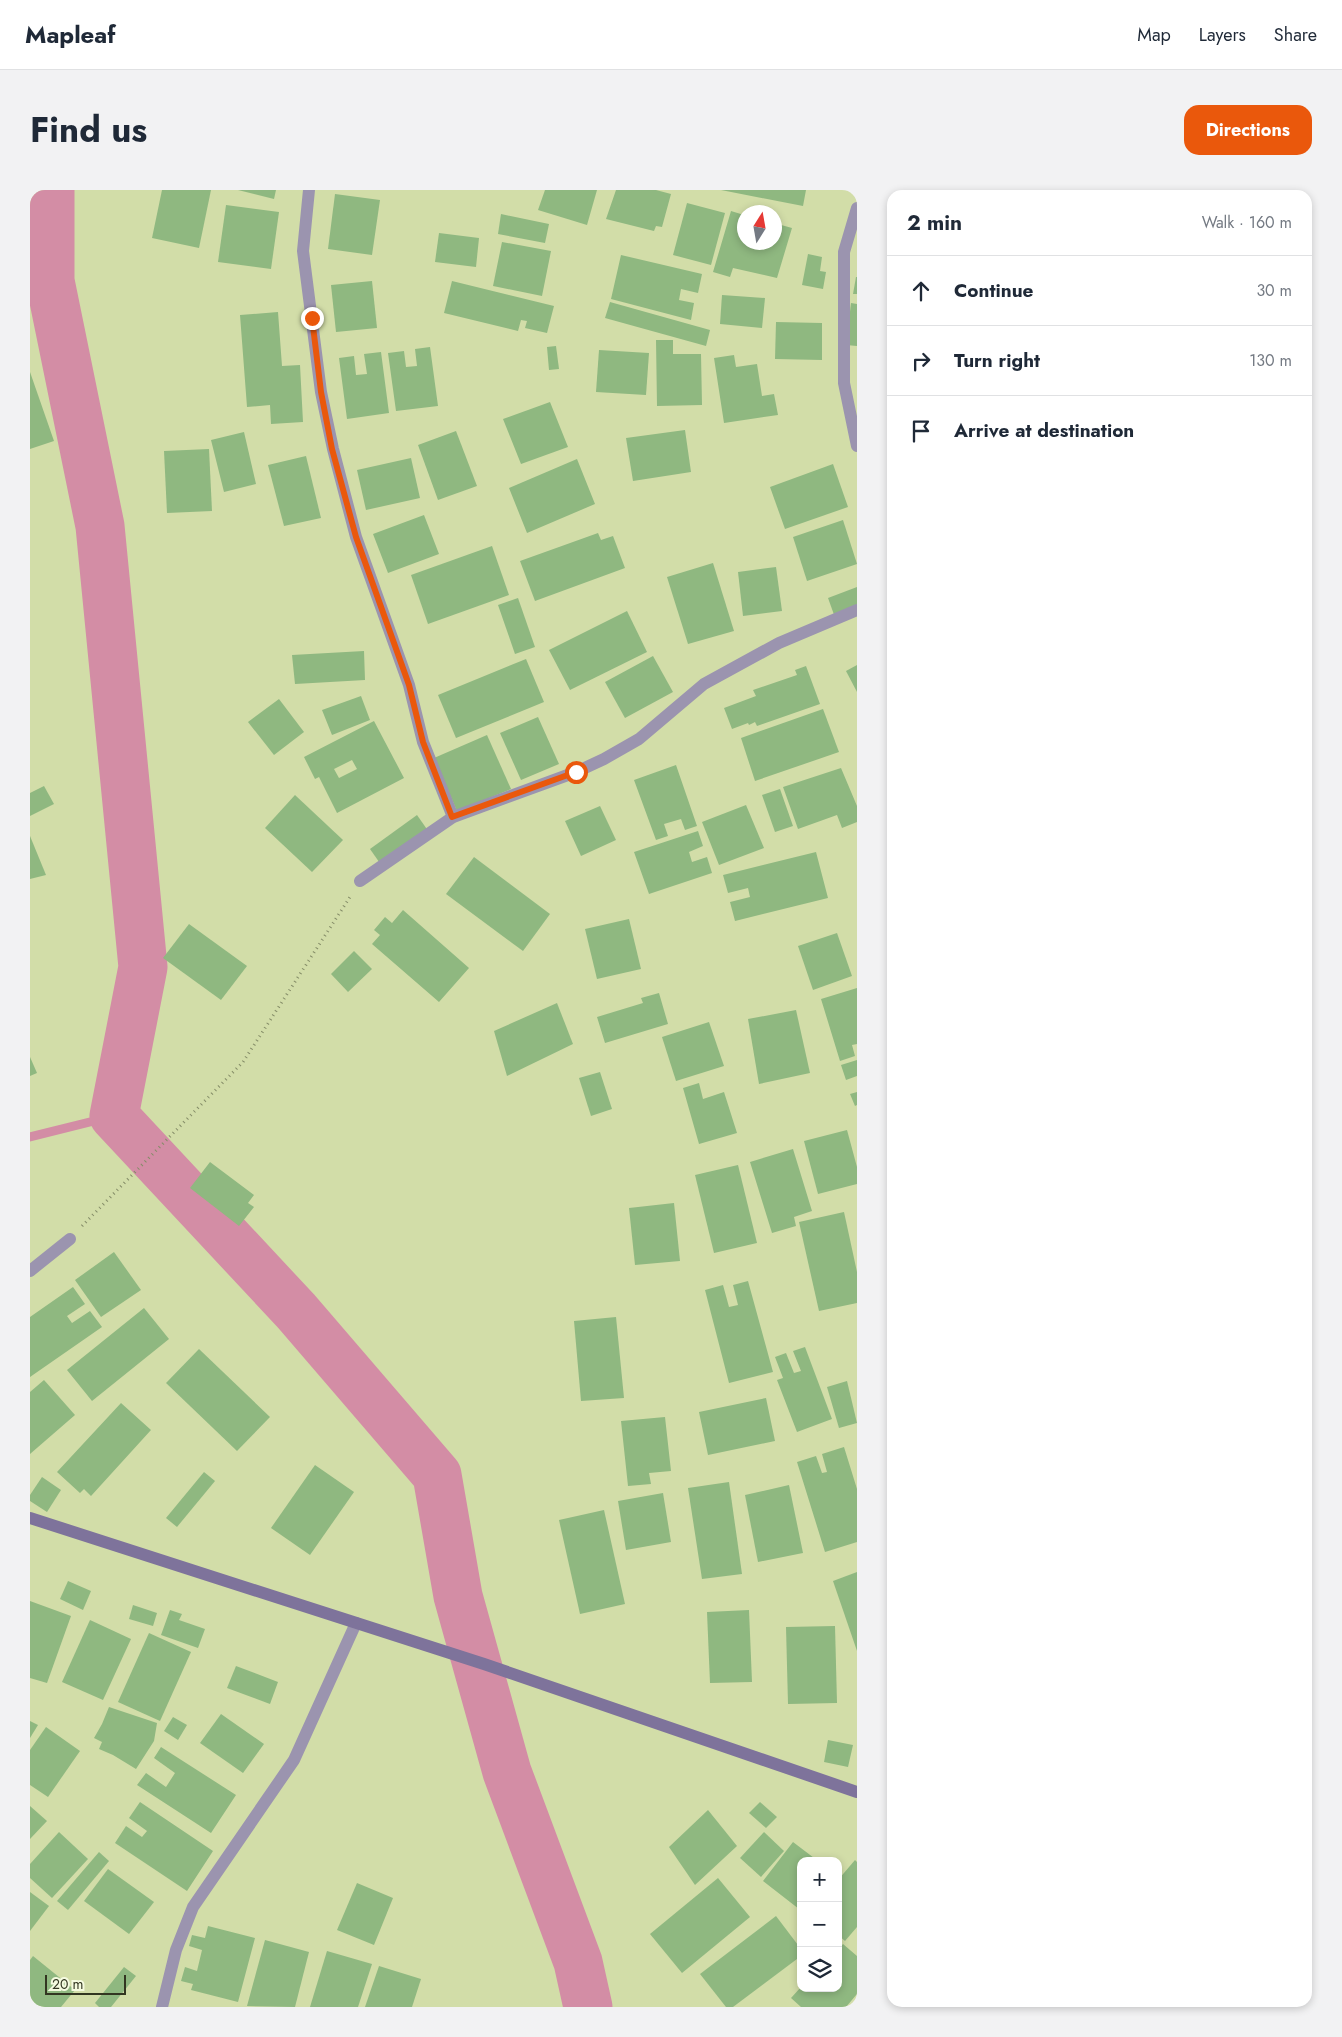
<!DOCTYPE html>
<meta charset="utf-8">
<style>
body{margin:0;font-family:Jost,sans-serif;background:#f2f2f3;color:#1f2937}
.controls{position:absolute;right:15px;bottom:15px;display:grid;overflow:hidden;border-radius:10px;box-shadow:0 2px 8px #0003}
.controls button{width:45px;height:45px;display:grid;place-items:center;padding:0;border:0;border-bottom:1px solid #e0e1e3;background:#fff;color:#1f2937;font:25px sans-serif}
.compass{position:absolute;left:707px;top:15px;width:45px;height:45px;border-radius:50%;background:#fff;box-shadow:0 2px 8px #0003;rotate:11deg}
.scale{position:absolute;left:15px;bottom:12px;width:81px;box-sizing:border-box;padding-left:5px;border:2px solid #323621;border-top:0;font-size:14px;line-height:18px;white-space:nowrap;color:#323621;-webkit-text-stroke:4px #f5fbe0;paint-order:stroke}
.stop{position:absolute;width:15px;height:15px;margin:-11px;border:4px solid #ea580c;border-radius:50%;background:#fff}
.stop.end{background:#ea580c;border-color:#fff;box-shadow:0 1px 5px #0008}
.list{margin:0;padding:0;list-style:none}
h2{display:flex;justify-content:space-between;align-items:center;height:65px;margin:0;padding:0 20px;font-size:21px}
h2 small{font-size:16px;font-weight:400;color:#747a83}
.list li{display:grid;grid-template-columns:32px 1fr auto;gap:15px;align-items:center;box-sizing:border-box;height:70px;padding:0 20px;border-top:1px solid #e0e1e3}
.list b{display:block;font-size:19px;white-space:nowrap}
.list em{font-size:16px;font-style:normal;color:#747a83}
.icon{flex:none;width:28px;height:28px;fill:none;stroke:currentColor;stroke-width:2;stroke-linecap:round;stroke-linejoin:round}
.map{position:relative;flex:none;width:827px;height:1817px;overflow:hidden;border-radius:15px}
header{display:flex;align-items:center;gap:30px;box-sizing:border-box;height:70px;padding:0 25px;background:#fff;border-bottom:1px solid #e0e1e3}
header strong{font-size:24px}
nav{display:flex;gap:28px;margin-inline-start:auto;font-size:18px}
.intro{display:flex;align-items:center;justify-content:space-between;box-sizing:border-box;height:120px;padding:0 30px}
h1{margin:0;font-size:35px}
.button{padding:12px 22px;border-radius:15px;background:#ea580c;color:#fff;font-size:18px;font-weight:700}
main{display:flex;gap:30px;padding:0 30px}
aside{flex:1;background:#fff;border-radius:15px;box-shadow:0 2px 8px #0003}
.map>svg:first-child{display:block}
</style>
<header>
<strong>Mapleaf</strong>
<nav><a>Map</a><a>Layers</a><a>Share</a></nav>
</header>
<div class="intro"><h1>Find us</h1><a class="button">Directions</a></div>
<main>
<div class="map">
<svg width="827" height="1817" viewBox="0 0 827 1817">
<rect width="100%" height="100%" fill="#d2dda8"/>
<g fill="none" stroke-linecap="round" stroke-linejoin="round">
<polyline stroke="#d38da5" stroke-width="9" points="0,947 84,926"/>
<polyline stroke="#d38da5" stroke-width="49" points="20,0 20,91 70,336 113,777 84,926 266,1121 407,1285 428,1406 477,1582 548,1772 558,1817"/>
</g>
<g fill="#8fb880" fill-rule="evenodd">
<polygon points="132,0 181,0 169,58 122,48"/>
<polygon points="208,0 246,0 244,9"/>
<polygon points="515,0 567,0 557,35 508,20"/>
<polygon points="586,0 626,0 641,4 632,37 626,36 624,41 576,29"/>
<polygon points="691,0 776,0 773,16"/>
<polygon points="305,4 350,10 342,65 298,59"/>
<polygon points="657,13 695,23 681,75 643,65"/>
<polygon points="196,15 249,22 241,79 188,72"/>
<polygon points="701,21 714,25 714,52 744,52 744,33 762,38 747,88 703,78 700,87 683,82"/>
<polygon points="471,24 519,34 515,53 468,44"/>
<polygon points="409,43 449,48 446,77 405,72"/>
<polygon points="472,52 521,61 512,106 463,96"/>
<polygon points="778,64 792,67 790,81 796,82 793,99 772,95"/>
<polygon points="591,65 672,84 668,103 651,99 649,110 664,113 661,130 581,109"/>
<polygon points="826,87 827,87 827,104 823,104"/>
<polygon points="342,91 347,138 306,142 301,95"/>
<polygon points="422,91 524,116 517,143 495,138 497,131 491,130 488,141 414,123"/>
<polygon points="692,105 735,108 732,138 690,134"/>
<polygon points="580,112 680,140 676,156 575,128"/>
<polygon points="821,113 827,114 827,156 816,155"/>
<polygon points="248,122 252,176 270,175 273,232 241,234 240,215 217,217 210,125"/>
<polygon points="746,132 792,133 792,170 745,169"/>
<polygon points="626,150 643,150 643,164 671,164 672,215 627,216"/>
<polygon points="526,156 529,179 519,180 517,157"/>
<polygon points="400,157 408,216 366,221 358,163 374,161 376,177 387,176 385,159"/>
<polygon points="569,160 619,163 616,205 566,202"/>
<polygon points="351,162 359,223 317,229 309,168 324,166 326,185 337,184 334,164"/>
<polygon points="704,165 706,177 727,174 732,206 744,204 748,225 694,233 684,168"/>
<polygon points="0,182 24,251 0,259"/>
<polygon points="520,212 538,257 491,274 473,229"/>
<polygon points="655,240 661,282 603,291 596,248"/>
<polygon points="426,241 447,296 408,310 388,255"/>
<polygon points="214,242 226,294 194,302 181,250"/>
<polygon points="179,259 182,321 137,323 134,261"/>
<polygon points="276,266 291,328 254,336 238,275"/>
<polygon points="381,268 390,308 336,320 327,280"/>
<polygon points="547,269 565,314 497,343 479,298"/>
<polygon points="803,274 818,317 755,339 740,297"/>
<polygon points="394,325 409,364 358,383 343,344"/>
<polygon points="813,330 827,374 777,391 763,347"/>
<polygon points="568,343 571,350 583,346 595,378 505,411 490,371"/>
<polygon points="462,356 479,405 398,434 381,385"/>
<polygon points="683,373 704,441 658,454 637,387"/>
<polygon points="746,377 752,421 713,426 708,382"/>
<polygon points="827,397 827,425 807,433 798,408"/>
<polygon points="488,408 505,457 485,464 468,415"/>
<polygon points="597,421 617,462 540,500 519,460"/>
<polygon points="334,461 335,490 265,494 262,465"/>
<polygon points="623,466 643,502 595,528 575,492"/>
<polygon points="496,469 514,512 426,548 408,505"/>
<polygon points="827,475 827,502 816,481"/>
<polygon points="776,476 790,514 727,536 725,532 719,535 718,533 702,539 694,518 726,506 723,500 767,485 765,480"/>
<polygon points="331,506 340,530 302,545 292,520"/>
<polygon points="249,509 274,542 244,565 218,532"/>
<polygon points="793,519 809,562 725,591 711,548"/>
<polygon points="508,527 529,574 491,590 470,543"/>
<path d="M344,531L374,588L307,623L289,587L285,589L274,567ZM322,570L327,579L309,588L304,579Z"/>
<polygon points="457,545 481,599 427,621 404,568"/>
<polygon points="646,575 667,636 655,640 651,629 634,634 638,646 626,650 604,590"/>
<polygon points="811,578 827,616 827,632 812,638 807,625 768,639 753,597"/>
<polygon points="14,596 24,614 0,626 0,603"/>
<polygon points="750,599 763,636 745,642 732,605"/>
<polygon points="265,605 313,650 282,682 235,638"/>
<polygon points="716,615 734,658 689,675 672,632"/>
<polygon points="570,616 586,650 551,666 535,631"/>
<polygon points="387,625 401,645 354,679 340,659"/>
<polygon points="668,641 673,656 659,662 662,672 677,667 682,683 619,704 604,662"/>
<polygon points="0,646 16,685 0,689"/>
<polygon points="786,662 798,708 705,731 700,712 720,707 718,698 698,703 693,685"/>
<polygon points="444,667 520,724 493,761 416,704"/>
<polygon points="373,720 439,778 409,812 342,754 350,745 344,740 355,727 362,733"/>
<polygon points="599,729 611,779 567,789 555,739"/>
<polygon points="159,734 217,776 191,810 133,768"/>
<polygon points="807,743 822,786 783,800 768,756"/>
<polygon points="324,761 342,779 318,802 301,784"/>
<polygon points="827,798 827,854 822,855 825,866 810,871 791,809"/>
<polygon points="629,803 638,834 575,853 567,827 613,813 611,808"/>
<polygon points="527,813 543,854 477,886 464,841"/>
<polygon points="766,820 780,883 729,894 718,829"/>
<polygon points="679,832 694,876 646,891 632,847"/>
<polygon points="0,867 7,883 0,886"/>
<polygon points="827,870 827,886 816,890 811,875"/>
<polygon points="570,882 582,919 561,926 549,888"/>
<polygon points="669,893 673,909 694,902 707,943 669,954 653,898"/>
<polygon points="827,902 827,915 825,916 820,904"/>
<polygon points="817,940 827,977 827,994 788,1004 774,951"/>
<polygon points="763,959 782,1021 764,1027 766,1036 742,1043 720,972"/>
<polygon points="180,972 224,1005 218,1013 224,1017 209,1036 160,998"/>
<polygon points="708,975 727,1053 684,1063 665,985"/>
<polygon points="644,1013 650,1071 605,1075 599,1018"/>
<polygon points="814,1022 827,1082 827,1113 789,1121 769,1032"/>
<polygon points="84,1062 111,1100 71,1127 45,1090"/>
<polygon points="718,1091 743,1182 699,1193 675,1100 693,1095 699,1117 708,1115 703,1095"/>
<polygon points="43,1097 55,1114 37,1126 42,1133 60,1121 72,1137 0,1187 0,1127"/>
<polygon points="114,1118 139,1149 62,1211 37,1180"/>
<polygon points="586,1127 594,1208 551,1211 544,1131"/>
<polygon points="775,1157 802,1229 767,1242 747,1190 753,1188 745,1167 756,1163 764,1183 771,1181 763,1161"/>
<polygon points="169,1159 240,1227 207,1261 136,1193"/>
<polygon points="14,1190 45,1225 0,1264 0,1202"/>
<polygon points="817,1191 827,1233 809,1238 797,1197"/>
<polygon points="736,1208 745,1251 678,1265 669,1222"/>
<polygon points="91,1213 121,1240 61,1306 54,1299 50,1303 27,1282"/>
<polygon points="635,1227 641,1281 619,1283 621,1294 598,1296 591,1231"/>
<polygon points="814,1257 827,1299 827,1352 795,1362 767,1272 786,1266 792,1283 797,1282 792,1264"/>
<polygon points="285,1275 324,1302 280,1365 241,1338"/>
<polygon points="174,1282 185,1291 147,1337 136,1328"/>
<polygon points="12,1287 31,1300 17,1322 0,1311 0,1305"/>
<polygon points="699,1292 712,1384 672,1389 658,1298"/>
<polygon points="759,1295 773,1363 728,1372 715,1305"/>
<polygon points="633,1303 641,1352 596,1360 588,1311"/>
<polygon points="574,1320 595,1414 550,1424 529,1330"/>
<polygon points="827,1382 827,1461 803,1391"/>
<polygon points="38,1391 61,1401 53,1420 30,1409"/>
<polygon points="0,1411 41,1426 17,1493 0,1488"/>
<polygon points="103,1415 127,1423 123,1436 99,1429"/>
<polygon points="140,1420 152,1424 149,1430 175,1439 168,1458 131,1445"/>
<polygon points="719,1420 722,1492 680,1493 677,1422"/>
<polygon points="60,1430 101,1449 73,1510 32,1492"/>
<polygon points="805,1436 807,1513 758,1514 756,1437"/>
<polygon points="119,1443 161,1462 130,1531 88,1512"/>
<polygon points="206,1476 248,1492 240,1514 197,1498"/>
<polygon points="79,1517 127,1533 124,1551 106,1579 83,1565 69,1559 72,1552 64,1548 72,1534"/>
<polygon points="191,1524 234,1554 213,1583 170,1553"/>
<polygon points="143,1527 157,1535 148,1550 134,1541"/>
<polygon points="0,1531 8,1535 0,1548"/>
<polygon points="16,1537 50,1561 18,1607 0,1595 0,1560"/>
<polygon points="798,1550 823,1555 818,1577 794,1572"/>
<polygon points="131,1557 206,1605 181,1643 107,1595 116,1583 136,1597 145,1583 124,1568"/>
<polygon points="110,1612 183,1661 157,1701 85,1653 96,1636 112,1647 117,1641 99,1628"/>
<polygon points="730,1612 747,1627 736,1638 719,1623"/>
<polygon points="0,1616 17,1631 0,1649"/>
<polygon points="678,1620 707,1656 665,1695 639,1657"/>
<polygon points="29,1642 58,1669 22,1708 0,1688 0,1674"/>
<polygon points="734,1642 754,1661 731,1687 710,1668"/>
<polygon points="763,1652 788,1671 771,1671 769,1719 733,1691"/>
<polygon points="69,1662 79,1671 38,1720 27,1711"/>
<polygon points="825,1670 827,1672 827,1737 815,1751 808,1745 808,1690"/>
<polygon points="78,1679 124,1712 99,1744 54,1711"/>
<polygon points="688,1688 720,1727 652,1783 620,1744"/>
<polygon points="327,1693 363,1708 344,1755 307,1740"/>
<polygon points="0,1702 19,1716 0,1741"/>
<polygon points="746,1726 771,1759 771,1766 703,1817 696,1817 670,1784"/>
<polygon points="178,1736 225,1748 208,1812 161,1800 163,1794 151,1791 155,1777 167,1781 172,1760 159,1756 162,1745 175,1748"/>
<polygon points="235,1750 279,1762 265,1817 217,1816"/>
<polygon points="813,1754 827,1766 827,1804 816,1817 771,1817 761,1808 771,1797 771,1798 808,1798 808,1760"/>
<polygon points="297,1761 342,1774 328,1817 280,1817"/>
<polygon points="3,1766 45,1800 31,1817 0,1817 0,1770"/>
<polygon points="349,1776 391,1789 382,1817 335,1817"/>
<polygon points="94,1777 106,1786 81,1817 69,1817 65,1813"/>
</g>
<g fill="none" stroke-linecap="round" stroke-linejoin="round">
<polyline stroke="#848c67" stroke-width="3" stroke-dasharray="1 4" stroke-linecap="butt" points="52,1036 213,872 320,707"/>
<g stroke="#9b94af" stroke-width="12">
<polyline points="279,0 273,61 291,202 303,259 326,347 379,495 393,552 423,627"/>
<polyline points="827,18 814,62 814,193 827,256"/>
<polyline points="330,691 423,627 546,582 574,569 609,549 674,494 749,453 827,420"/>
<polyline points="0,1081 40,1049"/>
<polyline points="132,1817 146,1760 163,1717 264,1570 326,1433"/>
</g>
<polyline stroke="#7e739b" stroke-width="12" points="0,1328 454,1474 827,1602"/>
</g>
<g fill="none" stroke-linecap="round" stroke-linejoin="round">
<polyline stroke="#ea580c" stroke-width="6" points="282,128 291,202 302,259 326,347 379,495 393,552 422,627 546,582"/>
</g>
</svg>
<div class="controls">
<button>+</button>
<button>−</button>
<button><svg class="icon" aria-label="layers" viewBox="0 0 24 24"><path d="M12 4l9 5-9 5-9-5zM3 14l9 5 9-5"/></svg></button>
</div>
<svg class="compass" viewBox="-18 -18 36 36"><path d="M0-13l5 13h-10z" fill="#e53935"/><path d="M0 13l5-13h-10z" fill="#747a83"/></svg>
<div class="scale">20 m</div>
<div class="stop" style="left:546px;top:582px"></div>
<div class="stop end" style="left:282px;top:128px"></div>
</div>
<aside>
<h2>2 min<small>Walk · 160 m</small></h2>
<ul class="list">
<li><svg class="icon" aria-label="ahead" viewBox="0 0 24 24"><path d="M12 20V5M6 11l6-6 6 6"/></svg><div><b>Continue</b></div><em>30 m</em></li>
<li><svg class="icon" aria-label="right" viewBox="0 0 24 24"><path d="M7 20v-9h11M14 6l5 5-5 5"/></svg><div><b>Turn right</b></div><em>130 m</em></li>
<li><svg class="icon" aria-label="arrive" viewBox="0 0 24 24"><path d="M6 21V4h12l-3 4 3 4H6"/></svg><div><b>Arrive at destination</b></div></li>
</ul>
</aside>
</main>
